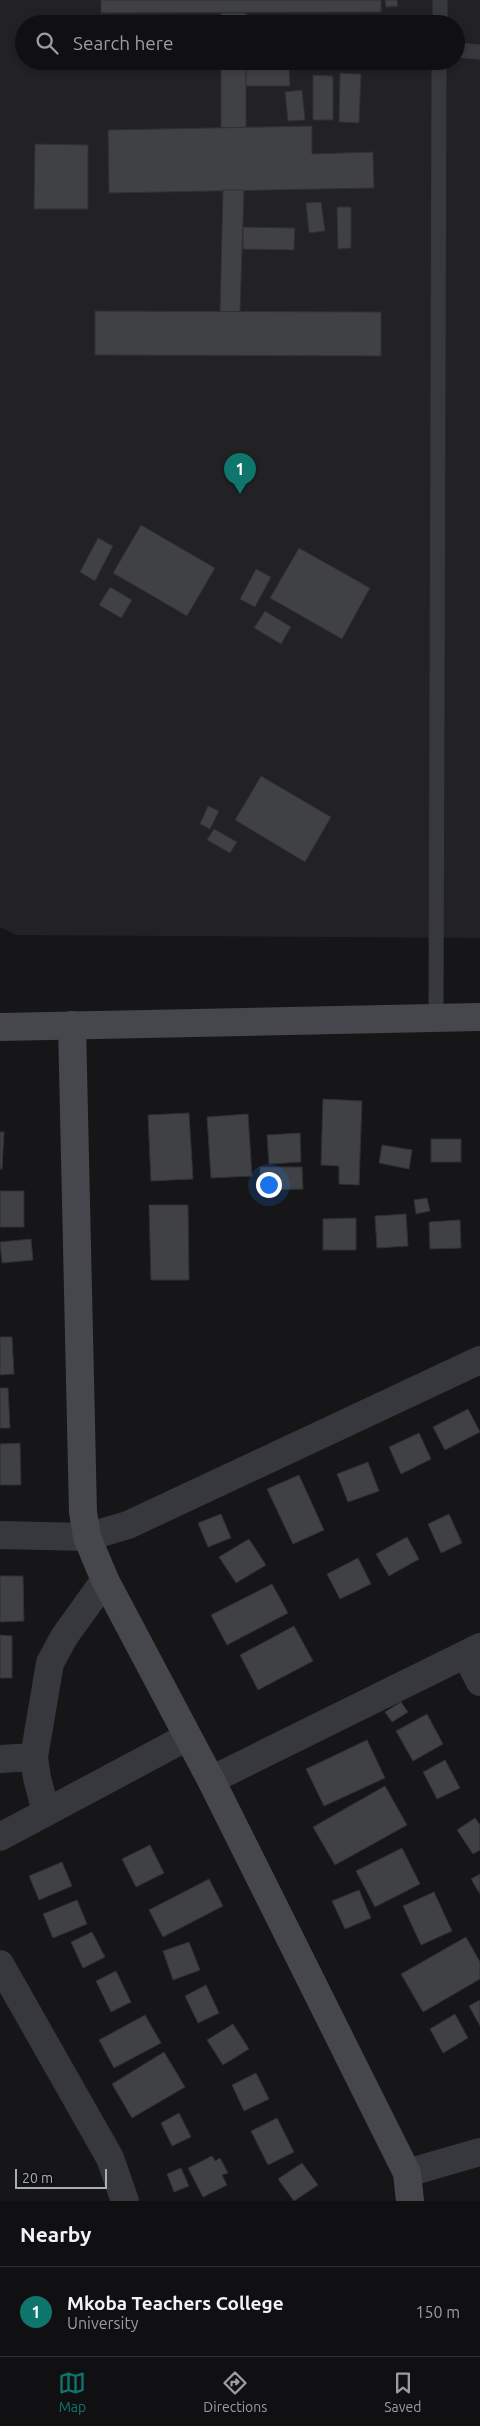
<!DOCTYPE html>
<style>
body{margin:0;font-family:Ubuntu,sans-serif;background:#19191b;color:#f1f3f6}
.scale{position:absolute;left:15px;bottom:12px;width:92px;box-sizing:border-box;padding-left:5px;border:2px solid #a8adb8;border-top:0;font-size:14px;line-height:18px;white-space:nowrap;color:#a8adb8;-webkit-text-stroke:4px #111113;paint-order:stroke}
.you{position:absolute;left:268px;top:1184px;width:18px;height:18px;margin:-12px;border:4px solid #fff;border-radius:50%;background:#1a73e8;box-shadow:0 0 0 8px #1a73e833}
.badge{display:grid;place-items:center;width:32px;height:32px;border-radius:50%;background:#0f766e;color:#fff;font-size:16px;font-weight:700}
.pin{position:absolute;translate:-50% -41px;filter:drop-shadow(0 1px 2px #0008)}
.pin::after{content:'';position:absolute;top:26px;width:18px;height:15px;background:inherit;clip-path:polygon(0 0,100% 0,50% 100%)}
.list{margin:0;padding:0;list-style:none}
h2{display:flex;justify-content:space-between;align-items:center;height:65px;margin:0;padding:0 20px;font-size:21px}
h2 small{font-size:16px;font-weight:400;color:#9c9d9f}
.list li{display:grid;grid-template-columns:32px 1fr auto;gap:15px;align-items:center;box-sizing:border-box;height:90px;padding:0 20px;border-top:1px solid #303032}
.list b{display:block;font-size:19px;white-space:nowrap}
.list p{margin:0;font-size:16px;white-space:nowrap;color:#9c9d9f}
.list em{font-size:16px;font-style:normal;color:#9c9d9f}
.icon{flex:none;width:28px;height:28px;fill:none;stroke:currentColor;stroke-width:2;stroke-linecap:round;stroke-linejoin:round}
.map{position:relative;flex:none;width:480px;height:2201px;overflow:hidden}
.search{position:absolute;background:#101012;box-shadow:0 2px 8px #0003;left:15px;right:15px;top:15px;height:55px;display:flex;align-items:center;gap:12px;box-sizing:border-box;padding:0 18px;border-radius:28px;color:#9c9d9f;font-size:19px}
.sheet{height:155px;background:#101012}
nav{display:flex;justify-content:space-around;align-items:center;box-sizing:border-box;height:70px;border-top:1px solid #303032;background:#101012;font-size:14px;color:#9c9d9f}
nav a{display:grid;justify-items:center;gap:2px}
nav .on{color:#0f766e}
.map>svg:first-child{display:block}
</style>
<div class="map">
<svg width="480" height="2201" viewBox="0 0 480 2201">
<rect width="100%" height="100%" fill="#161618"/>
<path fill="#222225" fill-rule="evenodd" d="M0,0H480V938L17,935L0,927ZM24,24H456V61H24Z"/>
<g fill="#404145" stroke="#303034">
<polygon points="101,0 381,0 381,12 101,13"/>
<polygon points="385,0 397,0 398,6 386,7"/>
<rect x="221" y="13" width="25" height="11"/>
<rect x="221" y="61" width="25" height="67"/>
<polygon points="246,68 289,68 290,86 246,86"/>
<polygon points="340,73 361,74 359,123 339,122"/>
<polygon points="313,75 333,76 333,120 313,120"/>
<polygon points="302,90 305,120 288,121 285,92"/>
<polygon points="312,126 312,154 373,152 374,188 109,193 108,130"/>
<polygon points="35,144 88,145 88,209 34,209"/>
<polygon points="223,190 244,190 240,312 220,312"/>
<polygon points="321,202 325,231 309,233 306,203"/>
<polygon points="337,207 351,207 351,248 338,249"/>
<polygon points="243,227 295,228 294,250 243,249"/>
<polygon points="95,311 381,312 381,356 95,355"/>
<polygon points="141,525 215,568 187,616 113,573"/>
<polygon points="98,538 113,546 95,581 80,572"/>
<polygon points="299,548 370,588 342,639 270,598"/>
<polygon points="256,569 271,577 255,607 240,599"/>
<polygon points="110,587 132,600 121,618 99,605"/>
<polygon points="265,611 291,627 281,644 254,628"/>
<polygon points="261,776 331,817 305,862 235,820"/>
<polygon points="208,806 219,811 210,829 200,824"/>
<polygon points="214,829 237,842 230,853 207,840"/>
<polygon points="323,1099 362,1101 359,1185 339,1184 339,1166 321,1165"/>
<polygon points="189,1113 193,1179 151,1181 148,1115"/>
<polygon points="248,1114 252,1176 211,1178 207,1117"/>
<polygon points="0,1132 4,1132 2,1169 0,1169"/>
<polygon points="300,1133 301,1162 269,1164 267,1135"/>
<rect x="431" y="1139" width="30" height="23"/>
<polygon points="382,1145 412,1150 409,1169 379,1163"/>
<polygon points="260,1167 302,1167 303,1189 260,1190"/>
<rect x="0" y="1191" width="24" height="36"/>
<polygon points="427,1198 430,1211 416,1214 414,1200"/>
<polygon points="149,1205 188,1205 189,1280 151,1280"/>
<polygon points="406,1214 408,1246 377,1248 375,1216"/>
<polygon points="356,1218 356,1250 323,1250 323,1219"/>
<polygon points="460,1220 461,1248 430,1249 429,1222"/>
<polygon points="31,1239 33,1260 2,1263 0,1242"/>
<polygon points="0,1337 12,1337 14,1374 0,1375"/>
<polygon points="0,1388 8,1388 10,1428 0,1428"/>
<polygon points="468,1409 480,1432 445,1450 433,1427"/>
<polygon points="419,1433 431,1459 401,1474 389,1447"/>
<polygon points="20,1443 21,1485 0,1485 0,1444"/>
<polygon points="368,1462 379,1491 348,1502 337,1474"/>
<polygon points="299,1475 324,1530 293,1544 267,1489"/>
<polygon points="221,1514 231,1538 208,1547 198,1523"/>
<polygon points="449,1514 462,1543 441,1553 428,1524"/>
<polygon points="407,1537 419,1559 389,1576 376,1554"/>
<polygon points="249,1539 266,1565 236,1583 219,1557"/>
<polygon points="358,1558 371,1584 340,1599 327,1574"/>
<polygon points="0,1576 23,1576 24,1621 0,1622"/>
<polygon points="272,1584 288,1613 227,1645 211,1615"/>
<polygon points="294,1626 313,1661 258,1690 240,1655"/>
<polygon points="0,1635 12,1636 12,1678 0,1678"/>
<polygon points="401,1702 408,1712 392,1722 385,1712"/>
<polygon points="427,1714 443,1744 413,1761 396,1731"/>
<polygon points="367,1740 385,1778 324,1806 306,1769"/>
<polygon points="445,1760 460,1788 437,1799 423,1772"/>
<polygon points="385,1786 407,1825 335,1865 313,1827"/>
<polygon points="475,1818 480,1825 480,1850 473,1854 457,1830"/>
<polygon points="150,1845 164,1873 136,1887 122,1859"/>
<polygon points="402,1848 420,1884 375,1907 356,1871"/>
<polygon points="62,1862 72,1886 39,1900 29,1876"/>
<polygon points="480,1874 480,1894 471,1879"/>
<polygon points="209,1879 223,1906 163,1937 149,1910"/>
<polygon points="359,1890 371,1918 345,1929 332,1901"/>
<polygon points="434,1892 452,1931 421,1945 403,1906"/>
<polygon points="77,1900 87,1924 53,1938 43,1914"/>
<polygon points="92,1932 105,1957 83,1968 71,1942"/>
<polygon points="466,1937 480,1962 480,1979 423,2012 401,1974"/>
<polygon points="189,1942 200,1970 173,1980 163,1951"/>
<polygon points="116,1971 131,2002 111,2012 96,1981"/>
<polygon points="206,1985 219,2013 198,2023 185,1996"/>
<polygon points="480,2000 480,2026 469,2006"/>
<polygon points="455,2014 468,2038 443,2053 430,2029"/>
<polygon points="145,2015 161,2043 114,2068 99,2040"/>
<polygon points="233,2024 249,2049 223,2065 207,2040"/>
<polygon points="164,2052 185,2087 132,2118 112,2084"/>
<polygon points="256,2073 269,2099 244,2111 232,2085"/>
<polygon points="179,2113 191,2137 172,2146 161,2123"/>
<polygon points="277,2118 294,2152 268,2165 251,2131"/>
<polygon points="212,2156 215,2161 220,2158 228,2173 222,2175 227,2185 203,2197 188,2168"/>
<polygon points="302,2163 318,2185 294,2201 278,2179"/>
<polygon points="181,2168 189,2186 174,2192 167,2174"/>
</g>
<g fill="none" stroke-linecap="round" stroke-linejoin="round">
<g stroke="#37383d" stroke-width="15">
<polyline points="440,24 440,0"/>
<polyline points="456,50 480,52"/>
<polyline points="436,1016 439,61"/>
</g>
<g stroke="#37383d" stroke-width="28">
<polyline points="0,1535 87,1537 128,1525 480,1360"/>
<polyline points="466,1655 480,1682"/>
<polyline points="0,1759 34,1757"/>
<polyline points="211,1780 480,1647"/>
<polyline points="46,1812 37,1778 34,1757 50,1663 64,1637 105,1580"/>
<polyline points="0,1837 187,1737"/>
<polyline points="0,1964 110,2158 125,2201"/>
<polyline points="407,2173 480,2152"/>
</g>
<g stroke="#45474d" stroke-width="28">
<polyline points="72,1025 83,1512 87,1537 105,1580 211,1780 407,2173 410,2201"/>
<polyline points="0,1027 480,1017"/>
</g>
</g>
</svg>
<div class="scale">20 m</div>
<div class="you"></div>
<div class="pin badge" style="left:240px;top:494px">1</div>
<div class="search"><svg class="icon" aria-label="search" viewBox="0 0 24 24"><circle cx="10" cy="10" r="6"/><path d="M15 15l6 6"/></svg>Search here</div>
</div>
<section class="sheet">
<h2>Nearby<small></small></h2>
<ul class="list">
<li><span class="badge">1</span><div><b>Mkoba Teachers College</b><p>University</p></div><em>150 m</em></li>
</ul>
</section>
<nav>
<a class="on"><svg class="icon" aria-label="map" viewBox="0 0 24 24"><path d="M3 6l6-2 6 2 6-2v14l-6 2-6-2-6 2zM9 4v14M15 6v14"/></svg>Map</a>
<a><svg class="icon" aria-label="directions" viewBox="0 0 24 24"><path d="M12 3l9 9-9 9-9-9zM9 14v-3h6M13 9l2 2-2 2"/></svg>Directions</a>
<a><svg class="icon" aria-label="saved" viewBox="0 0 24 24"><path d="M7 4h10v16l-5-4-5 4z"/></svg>Saved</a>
</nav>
